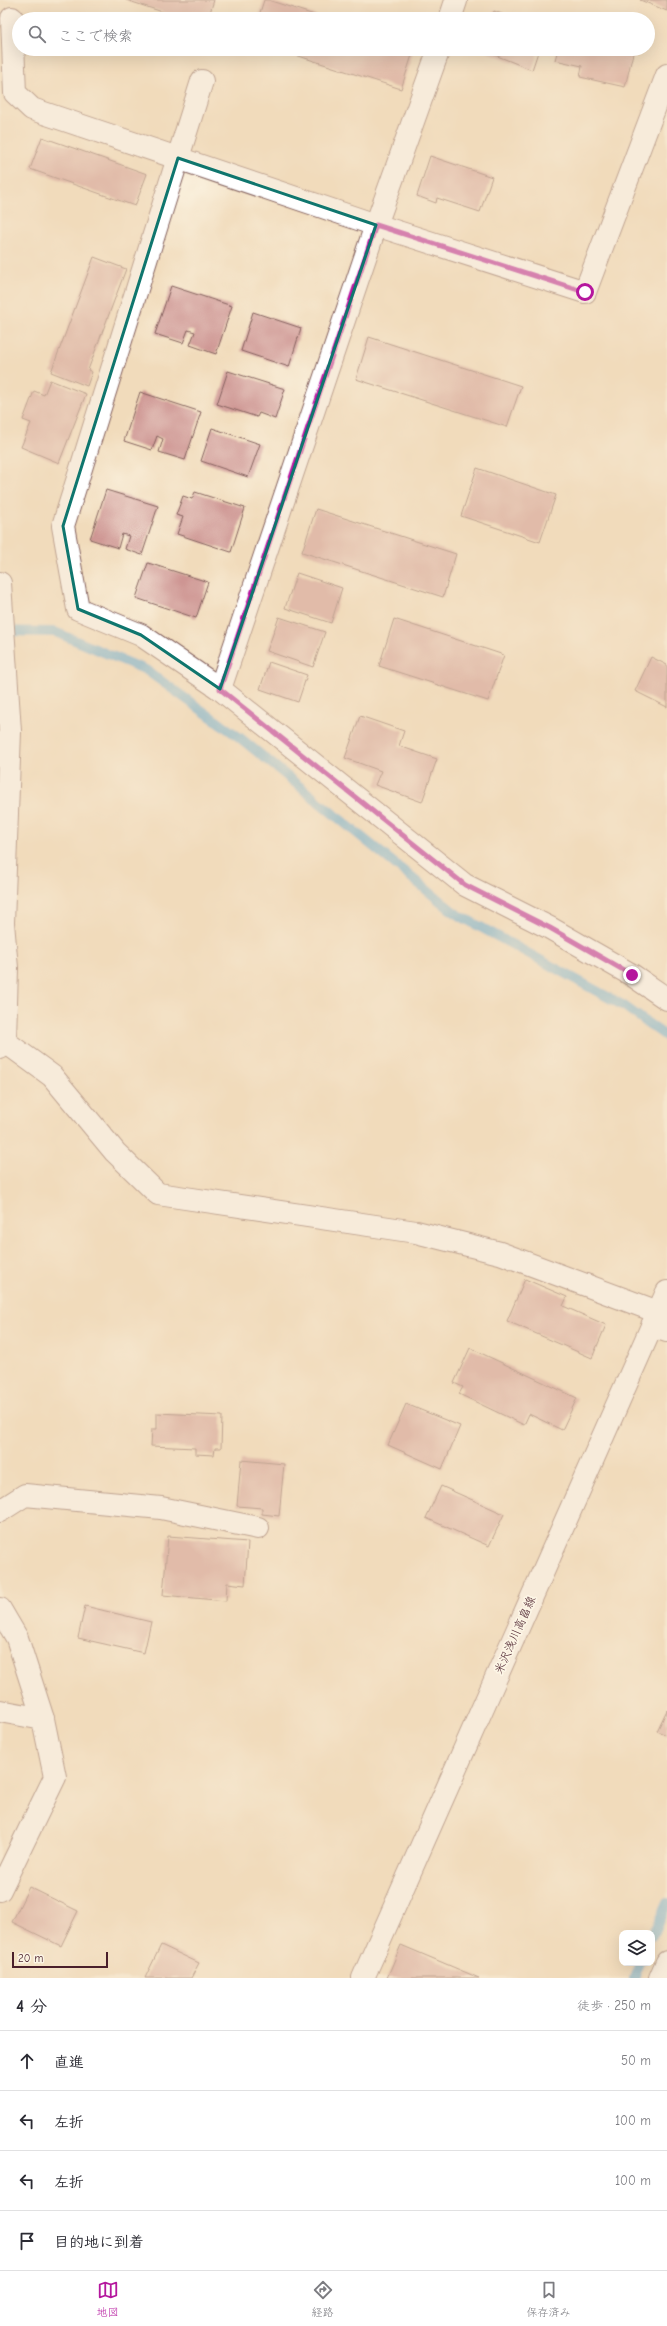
<!DOCTYPE html>
<html lang="ja">
<meta charset="utf-8">
<style>
body{margin:0;font-family:"Comic Neue","Klee One",sans-serif;background:#f7f7f7;color:#2b2b33}
.controls{position:absolute;right:12px;bottom:12px;display:grid;overflow:hidden;border-radius:8px;box-shadow:0 4px 16px #0002}
.controls button{width:36px;height:36px;display:grid;place-items:center;padding:0;border:0;border-bottom:1px solid #e1e1e2;background:#fff;color:#2b2b33;font:20px sans-serif}
.scale{position:absolute;left:12px;bottom:10px;width:96px;box-sizing:border-box;padding-left:4px;border:2px solid #4a1f2b;border-top:0;font-size:11px;line-height:14px;white-space:nowrap;color:#4a1f2b;-webkit-text-stroke:3px #fcf5e5;paint-order:stroke}
.stop{position:absolute;width:12px;height:12px;margin:-9px;border:3px solid #b5179e;border-radius:50%;background:#fff}
.stop.end{background:#b5179e;border-color:#fff;box-shadow:0 1px 4px #0008}
.list{margin:0;padding:0;list-style:none}
h2{display:flex;justify-content:space-between;align-items:center;height:52px;margin:0;padding:0 16px;font-size:17px}
h2 small{font-size:13px;font-weight:400;color:#7c7c81}
.list li{display:grid;grid-template-columns:26px 1fr auto;gap:12px;align-items:center;box-sizing:border-box;height:60px;padding:0 16px;border-top:1px solid #e1e1e2}
.list b{display:block;font-size:15px;white-space:nowrap}
.list em{font-size:13px;font-style:normal;color:#7c7c81}
.icon{flex:none;width:22px;height:22px;fill:none;stroke:currentColor;stroke-width:2;stroke-linecap:round;stroke-linejoin:round}
.map{position:relative;flex:none;width:667px;height:1978px;overflow:hidden}
.search{position:absolute;background:#fff;box-shadow:0 4px 16px #0002;left:12px;right:12px;top:12px;height:44px;display:flex;align-items:center;gap:10px;box-sizing:border-box;padding:0 14px;border-radius:22px;color:#7c7c81;font-size:15px}
.sheet{height:292px;background:#fff}
nav{display:flex;justify-content:space-around;align-items:center;box-sizing:border-box;height:56px;border-top:1px solid #e1e1e2;background:#fff;font-size:11px;color:#7c7c81}
nav a{display:grid;justify-items:center;gap:2px}
nav .on{color:#b5179e}
.map>svg:first-child{display:block}
</style>
<div class="map">
<svg width="667" height="1978" viewBox="0 0 667 1978">
<rect width="100%" height="100%" fill="#fcf5e5"/>
<filter id="ink" filterUnits="userSpaceOnUse"><feTurbulence type="fractalNoise" baseFrequency=".025" numOctaves="2"/><feDisplacementMap in="SourceGraphic" scale="8" xChannelSelector="R" yChannelSelector="G"/><feConvolveMatrix kernelMatrix="1 2 1 2 8 2 1 2 1" color-interpolation-filters="sRGB"/></filter>
<filter id="wash" filterUnits="userSpaceOnUse"><feTurbulence type="fractalNoise" baseFrequency=".012" numOctaves="4" result="noise"/><feDisplacementMap in="SourceGraphic" scale="16" xChannelSelector="R" yChannelSelector="G"/><feGaussianBlur stdDeviation="0.9" result="paint"/><feColorMatrix in="noise" values="0 0 0 0 0 0 0 0 0 0 0 0 0 0 0 0 0 1.4 0 .05"/><feComposite in="paint" operator="in"/></filter>
<g filter="url(#wash)">
<rect width="100%" height="100%" fill="#f1dbbb"/>
<g fill="none" stroke-linecap="round" stroke-linejoin="round">
<g stroke="#5eabd7" stroke-width="10">
<polyline points="1,631 55,632 146,670 239,737 455,913 624,1006 667,1037"/>
<polyline points="652,1936 667,1903"/>
<polyline points="634,1978 640,1963"/>
</g>
</g>
<g id="blocks">
<g fill="#ce9593">
<polygon points="126,0 214,0 208,19 184,19"/>
<polygon points="264,0 268,0 327,19 258,19"/>
<polygon points="640,0 667,0 667,11"/>
<polygon points="494,11 515,19 491,19"/>
<polygon points="277,49 414,49 401,89"/>
<polygon points="480,49 539,49 532,70"/>
<polygon points="558,49 634,49 625,87 580,77 582,66 555,60"/>
<polygon points="42,137 147,174 135,206 30,169"/>
<polygon points="430,156 492,177 480,212 437,198 436,203 417,196"/>
<polygon points="94,257 126,269 88,370 92,372 87,386 51,372"/>
<polygon points="171,286 232,306 216,354 190,345 195,332 188,330 183,343 155,334"/>
<polygon points="253,312 301,328 289,367 241,351"/>
<polygon points="369,337 521,386 507,427 356,379"/>
<polygon points="228,371 285,389 275,419 259,413 257,417 217,404"/>
<polygon points="50,380 86,394 59,463 21,447 31,423 23,420 34,391 44,395"/>
<polygon points="140,392 201,412 185,460 159,452 163,439 157,436 152,450 124,441"/>
<polygon points="212,428 260,444 248,477 201,461"/>
<polygon points="477,468 556,495 540,542 461,516"/>
<polygon points="106,490 158,506 142,555 125,549 129,536 122,534 118,548 90,539"/>
<polygon points="195,492 245,508 231,552 177,534 183,517 176,515 183,496 192,499"/>
<polygon points="316,509 456,554 443,597 302,552"/>
<polygon points="148,563 208,582 196,618 136,598"/>
<polygon points="297,573 342,588 331,623 285,608"/>
<polygon points="279,617 325,632 313,667 267,651"/>
<polygon points="394,619 504,655 488,701 379,666"/>
<polygon points="651,657 667,665 667,707 635,691"/>
<polygon points="269,662 307,675 298,702 260,689"/>
<polygon points="360,716 404,731 399,746 437,759 422,802 375,785 381,771 345,758"/>
<polygon points="525,1279 567,1297 563,1306 606,1325 592,1358 507,1321"/>
<polygon points="470,1348 577,1398 562,1430 529,1414 524,1425 459,1394 463,1387 454,1383"/>
<polygon points="406,1404 460,1426 442,1469 388,1445"/>
<polygon points="157,1413 222,1416 221,1448 215,1448 214,1455 195,1454 195,1448 151,1446 152,1429 157,1429"/>
<polygon points="241,1460 284,1464 279,1516 262,1514 262,1508 237,1506"/>
<polygon points="441,1486 504,1514 489,1546 426,1518"/>
<polygon points="168,1536 248,1542 245,1585 227,1583 226,1601 163,1595"/>
<polygon points="85,1606 151,1622 144,1653 78,1638"/>
<polygon points="667,1710 667,1735 657,1731"/>
<polygon points="29,1887 78,1911 61,1946 12,1922"/>
<polygon points="161,1945 199,1963 191,1978 145,1978"/>
<polygon points="401,1945 479,1978 387,1978"/>
</g>
</g>
</g>
<g filter="url(#ink)">
<use href="#blocks" fill-opacity="0" stroke="#84615d" stroke-width="1"/>
<g fill="none" stroke-linecap="round" stroke-linejoin="round">
<g stroke="#84615d" stroke-width="24">
<g id="street">
<polyline points="12,18 15,93 32,109 376,225 585,292 667,75"/>
<polyline points="450,19 456,1"/>
<polyline points="202,81 63,526 78,609 141,635 220,689 465,885 550,928 632,975 667,999"/>
<polyline points="0,583 10,731 3,923 7,968 5,1040 0,1048"/>
<polyline points="220,689 376,225 439,49"/>
<polyline points="0,1038 52,1076 115,1152 158,1194 416,1232 500,1253 658,1312"/>
<polyline points="652,1326 667,1331"/>
<polyline points="0,1511 25,1495 161,1508 258,1528"/>
<polyline points="0,1609 17,1638 43,1719 55,1777 0,1890"/>
<polyline points="0,1711 43,1719"/>
<polyline points="660,1978 667,1962"/>
</g>
</g>
<g stroke="#84615d" stroke-width="24">
<polyline id="secondary" points="363,1978 667,1292"/>
</g>
<use href="#street" stroke="#fff" stroke-width="22"/>
<use href="#secondary" stroke="#fff" stroke-width="22"/>
</g>
</g>
<g fill="none" stroke-linecap="round" stroke-linejoin="round" filter="url(#ink)">
<polyline stroke="#b5179e" stroke-width="5" points="585,292 376,225 220,689 465,885 550,928 632,975"/>
</g>
<path d="M0 0H667V1978H0ZM178,158L376,225L220,689L141,635L78,609L63,526Z" fill="#f1dbbb" fill-opacity=".55" fill-rule="evenodd"/>
<path fill="none" stroke="#0f766e" stroke-width="3" stroke-linejoin="round" d="M178,158L376,225L220,689L141,635L78,609L63,526Z"/>
<g text-anchor="middle" dominant-baseline="central" stroke-width="3.5" stroke-linejoin="round" paint-order="stroke">
<g font-size="12" fill="#4a1f2b" stroke="#fcf5e5">
<text transform="translate(515 1635) rotate(-66)">米沢浅川高畠線</text>
</g>
</g>
</svg>
<div class="controls">
<button><svg class="icon" aria-label="layers" viewBox="0 0 24 24"><path d="M12 4l9 5-9 5-9-5zM3 14l9 5 9-5"/></svg></button>
</div>
<div class="scale">20 m</div>
<div class="stop" style="left:585px;top:292px"></div>
<div class="stop end" style="left:632px;top:975px"></div>
<div class="search"><svg class="icon" aria-label="search" viewBox="0 0 24 24"><circle cx="10" cy="10" r="6"/><path d="M15 15l6 6"/></svg>ここで検索</div>
</div>
<section class="sheet">
<h2>4 分<small>徒歩 · 250 m</small></h2>
<ul class="list">
<li><svg class="icon" aria-label="ahead" viewBox="0 0 24 24"><path d="M12 20V5M6 11l6-6 6 6"/></svg><div><b>直進</b></div><em>50 m</em></li>
<li><svg class="icon" aria-label="left" viewBox="0 0 24 24"><path d="M17 20v-9H6M10 6l-5 5 5 5"/></svg><div><b>左折</b></div><em>100 m</em></li>
<li><svg class="icon" aria-label="left" viewBox="0 0 24 24"><path d="M17 20v-9H6M10 6l-5 5 5 5"/></svg><div><b>左折</b></div><em>100 m</em></li>
<li><svg class="icon" aria-label="arrive" viewBox="0 0 24 24"><path d="M6 21V4h12l-3 4 3 4H6"/></svg><div><b>目的地に到着</b></div></li>
</ul>
</section>
<nav>
<a class="on"><svg class="icon" aria-label="map" viewBox="0 0 24 24"><path d="M3 6l6-2 6 2 6-2v14l-6 2-6-2-6 2zM9 4v14M15 6v14"/></svg>地図</a>
<a><svg class="icon" aria-label="directions" viewBox="0 0 24 24"><path d="M12 3l9 9-9 9-9-9zM9 14v-3h6M13 9l2 2-2 2"/></svg>経路</a>
<a><svg class="icon" aria-label="saved" viewBox="0 0 24 24"><path d="M7 4h10v16l-5-4-5 4z"/></svg>保存済み</a>
</nav>
